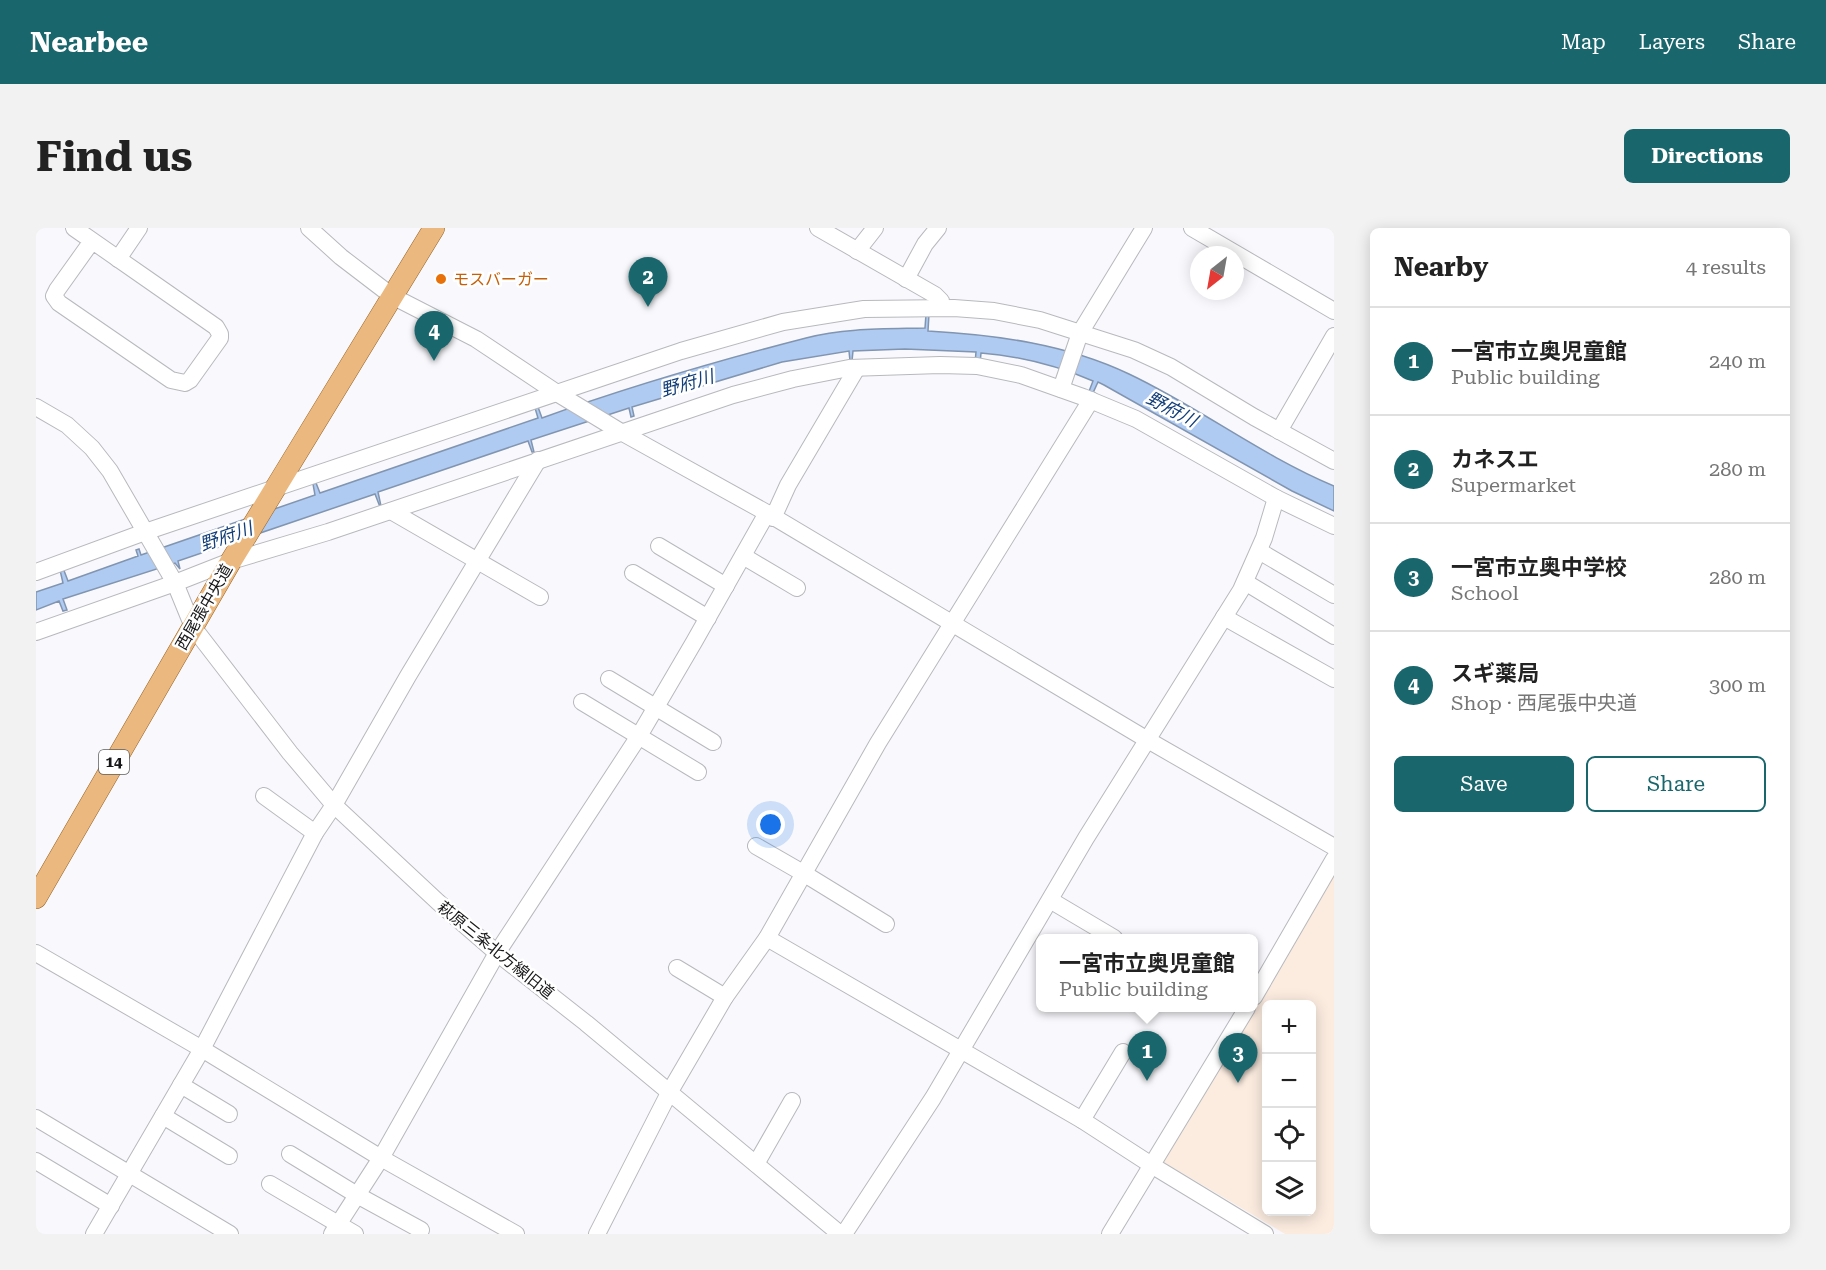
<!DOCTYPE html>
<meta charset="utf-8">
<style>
body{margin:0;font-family:"Roboto Serif","Noto Sans JP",serif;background:#f2f2f2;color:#222}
.controls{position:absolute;right:18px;bottom:18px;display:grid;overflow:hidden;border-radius:9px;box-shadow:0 3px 15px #0003}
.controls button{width:54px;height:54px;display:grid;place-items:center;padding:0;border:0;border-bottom:2px solid #e0e0e0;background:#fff;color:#222;font:30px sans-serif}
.compass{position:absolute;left:1154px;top:18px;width:54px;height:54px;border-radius:50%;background:#fff;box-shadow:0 3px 15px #0003;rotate:211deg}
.you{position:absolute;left:735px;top:597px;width:21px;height:21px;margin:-15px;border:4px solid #fff;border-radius:50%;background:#1a73e8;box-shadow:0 0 0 9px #1a73e833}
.badge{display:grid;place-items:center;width:39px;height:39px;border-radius:50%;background:#19666d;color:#fff;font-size:20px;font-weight:700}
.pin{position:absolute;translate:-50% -50px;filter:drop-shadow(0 2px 3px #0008)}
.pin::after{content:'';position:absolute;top:32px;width:21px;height:18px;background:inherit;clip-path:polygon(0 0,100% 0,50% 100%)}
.popup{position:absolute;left:1000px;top:706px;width:222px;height:78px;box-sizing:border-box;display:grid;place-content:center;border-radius:9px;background:#fff;filter:drop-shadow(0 2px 4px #0005);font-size:20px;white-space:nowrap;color:#767676}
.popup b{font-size:22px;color:#222}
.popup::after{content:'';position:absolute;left:50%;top:100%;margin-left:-12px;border:12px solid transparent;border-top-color:#fff}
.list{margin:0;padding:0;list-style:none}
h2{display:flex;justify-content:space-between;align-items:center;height:78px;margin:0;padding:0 24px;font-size:26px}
h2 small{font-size:20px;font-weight:400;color:#767676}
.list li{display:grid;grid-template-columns:39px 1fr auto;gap:18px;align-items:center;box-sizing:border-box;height:108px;padding:0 24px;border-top:2px solid #e0e0e0}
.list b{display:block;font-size:22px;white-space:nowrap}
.list p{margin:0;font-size:20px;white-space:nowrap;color:#767676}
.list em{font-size:20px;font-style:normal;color:#767676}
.actions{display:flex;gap:12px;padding:18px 24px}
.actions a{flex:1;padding:14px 0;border:2px solid #19666d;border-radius:9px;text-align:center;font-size:21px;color:#19666d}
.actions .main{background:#19666d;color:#fff}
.icon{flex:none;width:33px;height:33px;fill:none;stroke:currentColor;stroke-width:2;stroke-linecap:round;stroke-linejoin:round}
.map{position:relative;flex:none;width:1298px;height:1006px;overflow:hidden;border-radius:9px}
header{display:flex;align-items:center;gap:36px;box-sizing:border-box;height:84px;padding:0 30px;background:#19666d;color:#fff}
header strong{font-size:28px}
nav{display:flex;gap:33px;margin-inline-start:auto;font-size:21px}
.intro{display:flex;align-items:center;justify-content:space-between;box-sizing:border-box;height:144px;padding:0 36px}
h1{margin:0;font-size:42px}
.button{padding:15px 27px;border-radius:9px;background:#19666d;color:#fff;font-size:21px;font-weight:700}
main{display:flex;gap:36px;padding:0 36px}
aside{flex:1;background:#fff;border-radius:9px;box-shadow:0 3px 15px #0003}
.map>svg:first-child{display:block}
</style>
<header>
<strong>Nearbee</strong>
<nav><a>Map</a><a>Layers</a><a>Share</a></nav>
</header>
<div class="intro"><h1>Find us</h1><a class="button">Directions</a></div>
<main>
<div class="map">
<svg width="1298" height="1006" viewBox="0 0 1298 1006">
<rect width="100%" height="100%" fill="#f9f9fd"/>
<path fill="#fcece0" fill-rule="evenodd" d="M1298,648V1006H1249L1126,933ZM1230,776H1276V984H1230Z"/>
<path fill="#afcbf2" stroke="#8195b1" stroke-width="1.5" d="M890,86H893L892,103C961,107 1030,116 1093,146C1163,179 1226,228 1298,258V283L1256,263L1068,157L1062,154L1056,167L1052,166L1057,153C1022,138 983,128 945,125L944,136L939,135L940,124L869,121L817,123L816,133H814L813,123L746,134L596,179L598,188L595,189L593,180L495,212L498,224H496L492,213L342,264L345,278L344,279L339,266L142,333L144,341L139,335L27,371L31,382L27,383L23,373L0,382V364L27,355L24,342L27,340L32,353L102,328L100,322L103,321L105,327L279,267L277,256L280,255L284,265L502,190L499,180L502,179L506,190C592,159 681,133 770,110C808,100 850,101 889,100Z"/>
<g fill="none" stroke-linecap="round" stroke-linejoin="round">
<g stroke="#b8b9bd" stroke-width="18">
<g id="minor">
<path d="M38,0C85,33 133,66 180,99L184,106V110L154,152L149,155L135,152L23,75L18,68L21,62L56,13"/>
<polyline points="273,0 305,29 356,68 440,111 524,167 585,204 731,285 1110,511 1298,619"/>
<polyline points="782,0 899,67 905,73 905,80"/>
<polyline points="1156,0 1298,83"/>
<polyline points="821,23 839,0"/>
<polyline points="82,31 103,0"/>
<polyline points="870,51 889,16 902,0"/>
<polyline points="1025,161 1044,105 1108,0"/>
<polyline points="0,179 31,197 56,220 74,243 139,355 157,399 254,525 298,577 402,674 461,725 550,795 804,1006"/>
<polyline points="1243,203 1298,108"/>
<polyline points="355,283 504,369"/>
<polyline points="737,290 752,257 821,140"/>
<polyline points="623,318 690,358"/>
<polyline points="1223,323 1298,367"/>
<polyline points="707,328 761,360"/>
<polyline points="0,344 109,304 645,123 747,94 828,81 918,80 958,83 1004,92 1098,122 1135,139 1218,189 1298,233"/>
<polyline points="597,345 672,390"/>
<polyline points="1209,354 1298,408"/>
<polyline points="1188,389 1298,451"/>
<polyline points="0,404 139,355 195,333 292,304 697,167 757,151 813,140 904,137 941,138 985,147 1047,169 1100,191 1240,270 1298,298"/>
<polyline points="573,451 677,514"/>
<polyline points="546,474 662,544"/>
<polyline points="228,568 279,605"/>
<polyline points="720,618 767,645 850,696"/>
<polyline points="1014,672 1078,710"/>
<polyline points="731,710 1046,892 1117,938 1229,1006"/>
<polyline points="0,725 166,821 345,930 480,1006"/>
<polyline points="641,740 689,769"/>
<polyline points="1218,769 1298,631"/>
<polyline points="145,857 193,886"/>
<polyline points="127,888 193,928"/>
<polyline points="0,890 194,1006"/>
<polyline points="1046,892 1087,824"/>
<polyline points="254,926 321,967 385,1002"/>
<polyline points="0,933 75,978"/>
<polyline points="720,936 756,873"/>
<polyline points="234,956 319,1006"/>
<polyline points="58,1006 166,821 279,605 298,577 372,448 502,232"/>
<polyline points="296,1006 345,930 461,725 603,508 658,414 731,285"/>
<polyline points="561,1006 633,865 689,769 731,710 842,515 1055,172"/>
<polyline points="808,1006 897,870 1050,610 1205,362 1228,310 1240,270"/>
<polyline points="1074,1006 1211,780"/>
</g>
</g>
<g stroke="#986223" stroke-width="22">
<polyline id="major" points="0,670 195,333 398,0"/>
</g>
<use href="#minor" stroke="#fff" stroke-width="16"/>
<use href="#major" stroke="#ebb97f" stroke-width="21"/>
</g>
<circle fill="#e8710a" stroke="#fff" stroke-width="2" cx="405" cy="51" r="6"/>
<g text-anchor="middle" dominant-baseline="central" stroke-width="5" stroke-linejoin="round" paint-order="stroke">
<rect fill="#fff" stroke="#5d5d5e" stroke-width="1.5" x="63" y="522" width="30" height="24" rx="4.5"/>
<g font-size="15" font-weight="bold" fill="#171719">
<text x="78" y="534">14</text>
</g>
<g font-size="16" fill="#c56008" stroke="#fff" text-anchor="start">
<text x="417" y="51">モスバーガー</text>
</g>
<g font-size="16" fill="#171719" stroke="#fff">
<text transform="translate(168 379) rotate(-60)">西尾張中央道</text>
<text transform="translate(460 722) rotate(39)">萩原三条北方線旧道</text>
</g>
<g font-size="18" font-style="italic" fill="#133f78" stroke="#fff">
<text transform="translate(651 155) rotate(-16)">野府川</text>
<text transform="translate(1136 181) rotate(28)">野府川</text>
<text transform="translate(190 308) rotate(-19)">野府川</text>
</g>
</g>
</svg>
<div class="controls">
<button>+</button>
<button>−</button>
<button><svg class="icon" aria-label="locate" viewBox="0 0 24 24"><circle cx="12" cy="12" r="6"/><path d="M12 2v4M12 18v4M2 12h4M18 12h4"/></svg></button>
<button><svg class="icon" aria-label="layers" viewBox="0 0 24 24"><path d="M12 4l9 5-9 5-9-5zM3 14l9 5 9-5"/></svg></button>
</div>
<svg class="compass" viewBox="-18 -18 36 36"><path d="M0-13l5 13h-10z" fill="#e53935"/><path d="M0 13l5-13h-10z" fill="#767676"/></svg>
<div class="you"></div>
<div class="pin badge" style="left:1111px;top:853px">1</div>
<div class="popup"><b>一宮市立奥児童館</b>Public building</div>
<div class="pin badge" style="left:612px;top:79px">2</div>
<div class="pin badge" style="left:1202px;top:855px">3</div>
<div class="pin badge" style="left:398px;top:133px">4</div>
</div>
<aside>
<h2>Nearby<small>4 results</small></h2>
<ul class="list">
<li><span class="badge">1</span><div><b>一宮市立奥児童館</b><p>Public building</p></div><em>240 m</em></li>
<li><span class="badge">2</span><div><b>カネスエ</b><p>Supermarket</p></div><em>280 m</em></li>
<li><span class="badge">3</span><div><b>一宮市立奥中学校</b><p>School</p></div><em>280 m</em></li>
<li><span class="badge">4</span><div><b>スギ薬局</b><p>Shop · 西尾張中央道</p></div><em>300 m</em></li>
</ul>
<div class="actions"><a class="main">Save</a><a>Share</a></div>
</aside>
</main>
